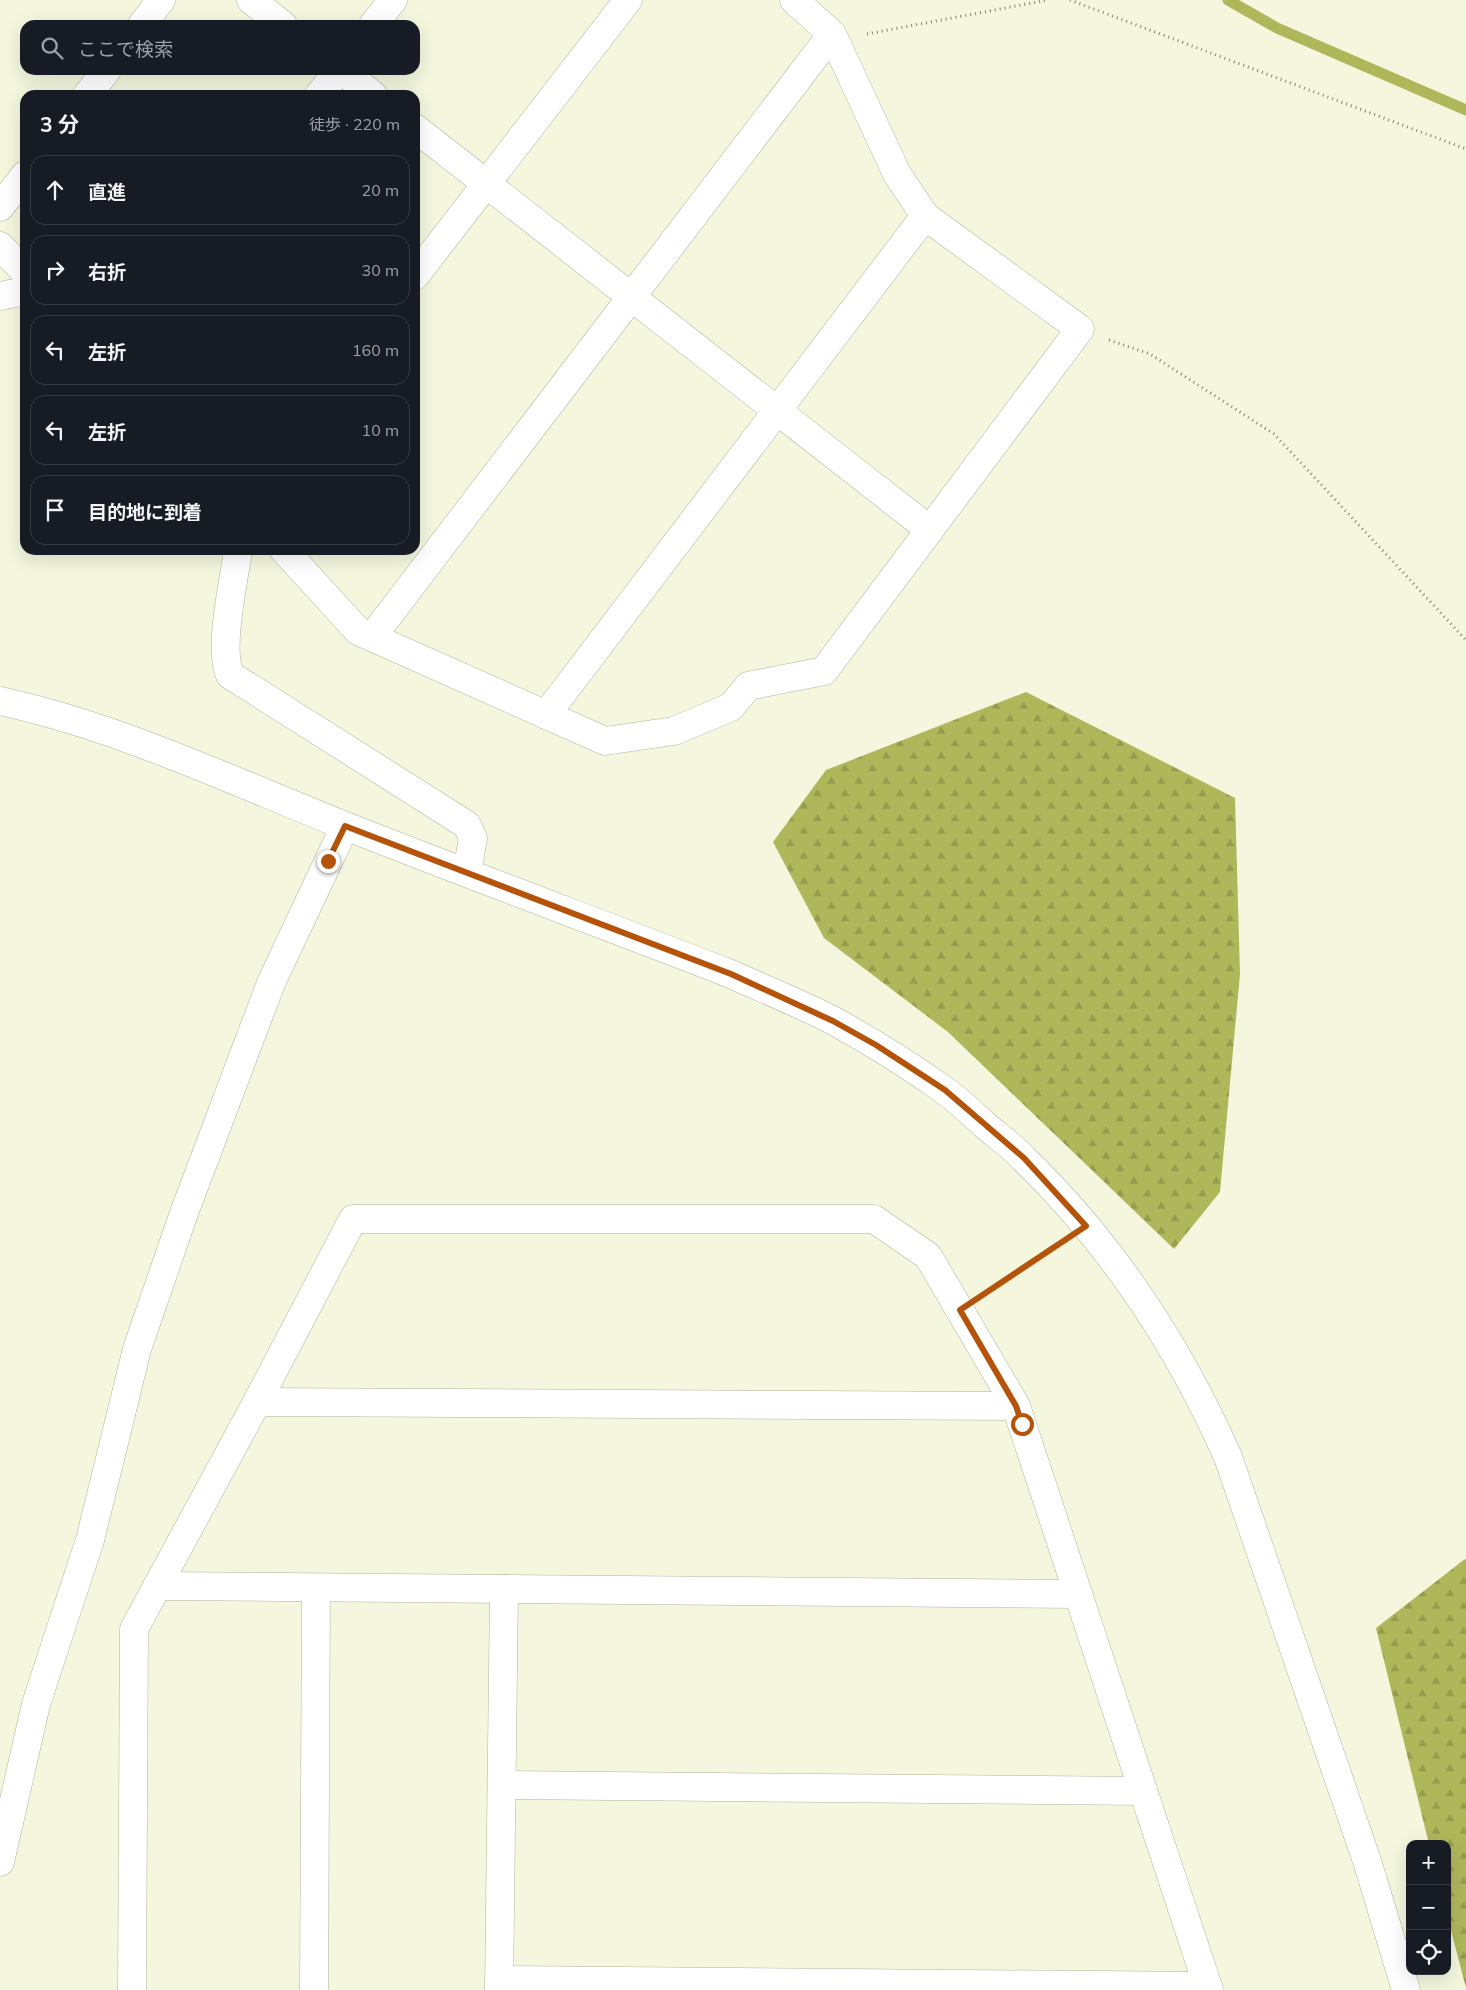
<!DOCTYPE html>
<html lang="ja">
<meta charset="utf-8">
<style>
body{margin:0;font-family:Mulish,"Noto Sans JP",sans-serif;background:#242831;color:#f1f3f6}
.controls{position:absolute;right:15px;bottom:15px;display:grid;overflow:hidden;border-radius:10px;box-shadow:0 5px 20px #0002}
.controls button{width:45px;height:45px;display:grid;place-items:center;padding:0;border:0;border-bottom:1px solid #363941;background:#171b24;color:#f1f3f6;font:25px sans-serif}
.stop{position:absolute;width:15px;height:15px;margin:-11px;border:4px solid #b45309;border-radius:50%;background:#fff}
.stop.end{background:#b45309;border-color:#fff;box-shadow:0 1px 5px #0008}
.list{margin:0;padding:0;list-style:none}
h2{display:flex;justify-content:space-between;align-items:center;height:65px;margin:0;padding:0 20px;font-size:21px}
h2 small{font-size:16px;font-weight:400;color:#9ea1a6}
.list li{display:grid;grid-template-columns:32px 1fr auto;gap:15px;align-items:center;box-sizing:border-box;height:70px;margin:0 10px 10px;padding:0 10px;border:1px solid #363941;border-radius:15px}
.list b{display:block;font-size:19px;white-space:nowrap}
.list em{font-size:16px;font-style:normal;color:#9ea1a6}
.icon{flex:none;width:28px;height:28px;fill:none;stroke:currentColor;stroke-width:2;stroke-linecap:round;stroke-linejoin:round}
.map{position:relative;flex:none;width:1466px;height:1990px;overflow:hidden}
.search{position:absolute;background:#171b24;box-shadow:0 5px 20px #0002;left:20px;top:20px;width:400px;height:55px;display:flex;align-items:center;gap:12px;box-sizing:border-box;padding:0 18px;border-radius:15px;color:#9ea1a6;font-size:19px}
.panel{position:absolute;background:#171b24;box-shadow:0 5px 20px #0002;left:20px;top:90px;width:400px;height:465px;border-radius:15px}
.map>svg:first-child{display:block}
</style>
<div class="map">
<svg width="1466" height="1990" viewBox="0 0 1466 1990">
<defs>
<pattern id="forest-firs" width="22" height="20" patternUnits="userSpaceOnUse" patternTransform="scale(1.25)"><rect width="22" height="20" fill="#afb75b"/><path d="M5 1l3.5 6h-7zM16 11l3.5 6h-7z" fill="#969c4e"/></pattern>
</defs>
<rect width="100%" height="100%" fill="#f4f7de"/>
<g fill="url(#forest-firs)">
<polygon points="1026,692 1235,798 1240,974 1220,1192 1174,1249 948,1032 824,938 773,842 826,770"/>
<polygon points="1465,1559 1466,1560 1466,1988 1447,1915 1447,1844 1429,1844 1376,1628"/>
</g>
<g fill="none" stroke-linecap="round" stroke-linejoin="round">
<polyline stroke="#afb75b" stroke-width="11" points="1228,0 1277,28 1466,110"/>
<g stroke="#b0b39c" stroke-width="29">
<g id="minor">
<polyline points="142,25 161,0"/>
<polyline points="373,25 393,0"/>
<polyline points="87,95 107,70"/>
<polyline points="319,95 339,70"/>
<polyline points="0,207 25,175"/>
<polyline points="0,246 25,272"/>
<polyline points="415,276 628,0"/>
<polyline points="0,296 25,291"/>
<path d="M238,550C234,581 218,648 230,675L467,825L473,838L467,872"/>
<polyline points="284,550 358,631 605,741 674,731 731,707 748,686 824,671 1080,329 925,216 897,174 832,34 794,0"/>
<polyline points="372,637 832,34"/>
<polyline points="546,715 925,216"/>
<polyline points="257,1402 1016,1406"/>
<polyline points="157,1586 1078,1594"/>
<polyline points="502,1785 1143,1791"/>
<polyline points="0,1862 36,1704 90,1540 137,1349 184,1213 271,983 345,826"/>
<polyline points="500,1980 1208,1986"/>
<polyline points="132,1990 134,1629 257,1402 353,1219 874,1219 928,1256 1016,1406 1209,1990"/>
<polyline points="314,1990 316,1588"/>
<polyline points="499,1990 504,1589"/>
</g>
</g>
<g stroke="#b0b39c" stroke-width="29">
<g id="tertiary">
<polyline points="251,0 283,25"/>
<polyline points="341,70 373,95"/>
<polyline points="415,128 930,530"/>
<path d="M0,701C119,727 230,780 343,825C472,876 602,924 731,974C766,990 801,1004 834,1021C872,1042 909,1065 944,1090C959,1101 973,1114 987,1127C999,1137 1013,1147 1024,1159C1111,1243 1179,1347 1228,1457L1368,1864L1406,1990"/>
</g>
</g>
<g stroke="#818372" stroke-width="3" stroke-dasharray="1 4" stroke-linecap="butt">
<polyline points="1070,0 1466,149"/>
<polyline points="867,34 1048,0"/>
<polyline points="1109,340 1150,354 1274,434 1466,640"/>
<polyline points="987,1292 1059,1244"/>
</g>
<use href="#minor" stroke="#fff" stroke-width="28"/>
<use href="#tertiary" stroke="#fff" stroke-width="28"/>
</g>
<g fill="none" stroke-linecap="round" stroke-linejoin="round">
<polyline stroke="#b45309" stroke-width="6" points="328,861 345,826 731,974 833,1021 876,1045 945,1090 1024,1158 1086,1226 960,1310 1016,1406 1022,1424"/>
</g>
</svg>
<div class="controls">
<button>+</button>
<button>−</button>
<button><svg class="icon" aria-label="locate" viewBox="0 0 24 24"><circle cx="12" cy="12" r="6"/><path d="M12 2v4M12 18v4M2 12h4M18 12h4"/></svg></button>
</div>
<div class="stop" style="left:1022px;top:1424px"></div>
<div class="stop end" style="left:328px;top:861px"></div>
<div class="search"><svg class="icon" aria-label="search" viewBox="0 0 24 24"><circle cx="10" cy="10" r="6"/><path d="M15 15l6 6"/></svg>ここで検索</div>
<section class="panel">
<h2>3 分<small>徒歩 · 220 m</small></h2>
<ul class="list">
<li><svg class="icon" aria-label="ahead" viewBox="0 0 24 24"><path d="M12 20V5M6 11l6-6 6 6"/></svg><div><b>直進</b></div><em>20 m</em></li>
<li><svg class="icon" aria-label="right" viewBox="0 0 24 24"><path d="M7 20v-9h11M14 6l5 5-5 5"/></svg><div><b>右折</b></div><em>30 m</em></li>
<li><svg class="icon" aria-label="left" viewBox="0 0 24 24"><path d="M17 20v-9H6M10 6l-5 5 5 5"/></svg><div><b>左折</b></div><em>160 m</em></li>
<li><svg class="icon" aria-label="left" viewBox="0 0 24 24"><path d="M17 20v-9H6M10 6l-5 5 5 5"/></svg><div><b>左折</b></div><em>10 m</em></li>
<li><svg class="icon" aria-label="arrive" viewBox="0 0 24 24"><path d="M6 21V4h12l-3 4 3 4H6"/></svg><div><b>目的地に到着</b></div></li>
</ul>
</section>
</div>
